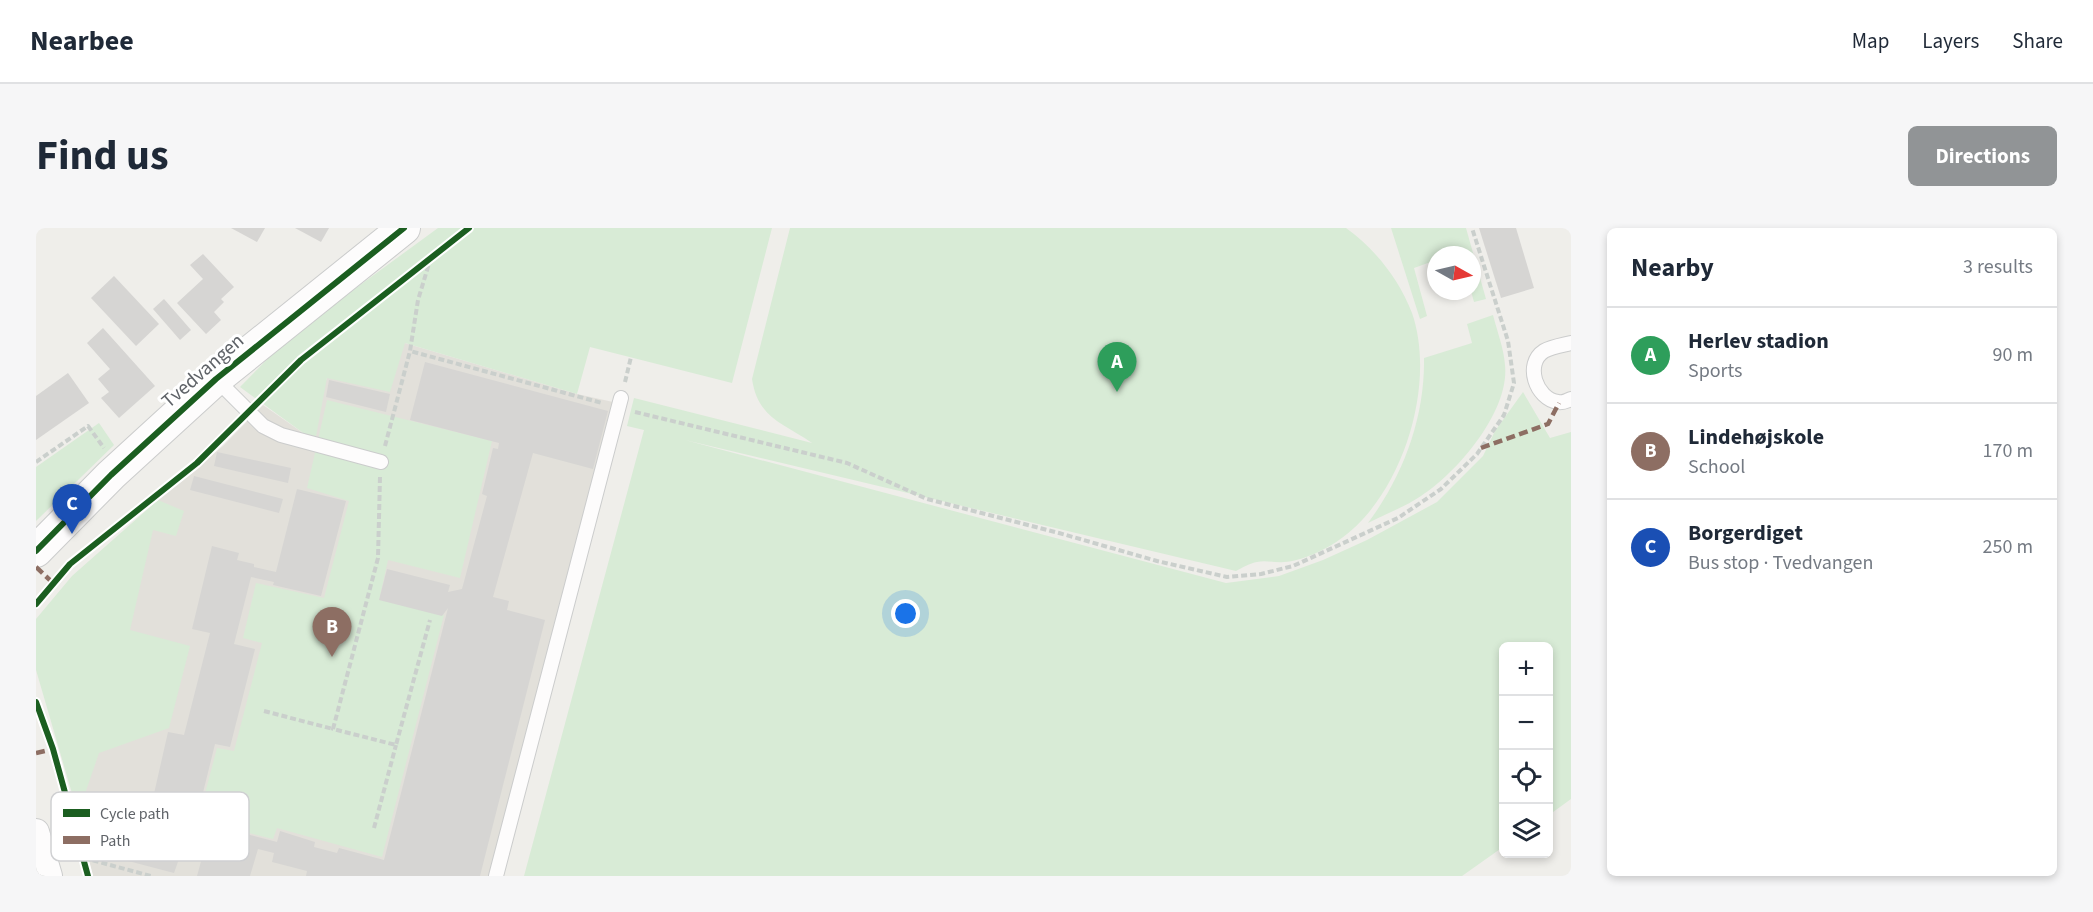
<!DOCTYPE html>
<meta charset="utf-8">
<style>
body{margin:0;font-family:"Source Sans 3",sans-serif;background:#f6f6f7;color:#1f2937}
.controls{position:absolute;right:18px;bottom:18px;display:grid;overflow:hidden;border-radius:9px;box-shadow:0 3px 9px #0003}
.controls button{width:54px;height:54px;display:grid;place-items:center;padding:0;border:0;border-bottom:2px solid #e0e1e3;background:#fff;color:#1f2937;font:30px sans-serif}
.compass{position:absolute;left:1391px;top:18px;width:54px;height:54px;border-radius:50%;background:#fff;box-shadow:0 3px 9px #0003;rotate:98deg}
.you{position:absolute;left:870px;top:386px;width:21px;height:21px;margin:-15px;border:4px solid #fff;border-radius:50%;background:#1a73e8;box-shadow:0 0 0 9px #1a73e833}
.badge{display:grid;place-items:center;width:39px;height:39px;border-radius:50%;background:#919496;color:#fff;font-size:20px;font-weight:700}
.pin{position:absolute;translate:-50% -50px;filter:drop-shadow(0 2px 3px #0008)}
.pin::after{content:'';position:absolute;top:32px;width:21px;height:18px;background:inherit;clip-path:polygon(0 0,100% 0,50% 100%)}
.list{margin:0;padding:0;list-style:none}
h2{display:flex;justify-content:space-between;align-items:center;height:78px;margin:0;padding:0 24px;font-size:26px}
h2 small{font-size:20px;font-weight:400;color:#747a83}
.list li{display:grid;grid-template-columns:39px 1fr auto;gap:18px;align-items:center;box-sizing:border-box;height:96px;padding:0 24px;border-top:2px solid #e0e1e3}
.list b{display:block;font-size:22px;white-space:nowrap}
.list p{margin:0;font-size:20px;white-space:nowrap;color:#747a83}
.list em{font-size:20px;font-style:normal;color:#747a83}
.icon{flex:none;width:33px;height:33px;fill:none;stroke:currentColor;stroke-width:2;stroke-linecap:round;stroke-linejoin:round}
.map{position:relative;flex:none;width:1535px;height:648px;overflow:hidden;border-radius:9px}
header{display:flex;align-items:center;gap:36px;box-sizing:border-box;height:84px;padding:0 30px;background:#fff;border-bottom:2px solid #e0e1e3}
header strong{font-size:28px}
nav{display:flex;gap:33px;margin-inline-start:auto;font-size:21px}
.intro{display:flex;align-items:center;justify-content:space-between;box-sizing:border-box;height:144px;padding:0 36px}
h1{margin:0;font-size:42px}
.button{padding:15px 27px;border-radius:9px;background:#919496;color:#fff;font-size:21px;font-weight:700}
main{display:flex;gap:36px;padding:0 36px}
aside{flex:1;background:#fff;border-radius:9px;box-shadow:0 3px 9px #0003}
.map>svg:first-child{display:block}
</style>
<header>
<strong>Nearbee</strong>
<nav><a>Map</a><a>Layers</a><a>Share</a></nav>
</header>
<div class="intro"><h1>Find us</h1><a class="button">Directions</a></div>
<main>
<div class="map">
<svg width="1535" height="648" viewBox="0 0 1535 648">
<rect width="100%" height="100%" fill="#efeeea"/>
<polygon fill="#e2e0da" points="369,115 541,166 577,174 453,648 57,648 42,586 122,272 187,218 227,177 270,207 291,150"/>
<g fill="#d8ebd6">
<polygon points="402,0 736,0 696,155 554,119 541,166 369,115 354,164 291,150 280,208 270,207 204,159 253,109"/>
<path d="M754,0H1310C1339,21 1363,51 1376,85C1401,157 1366,269 1303,312C1289,322 1266,333 1248,334C1239,335 1230,332 1221,334C1214,335 1206,340 1200,343L649,212L1190,355L1243,348L1287,332L1331,312L1401,274L1447,228L1459,203L1487,164L1514,210L1535,204V571L1513,587L1512,418H1468L1467,619L1426,648H488L608,202L591,198L598,170L776,215C748,195 722,191 716,151Z"/>
<polygon points="1355,0 1430,0 1450,71 1438,74 1435,63 1436,27 1423,27 1421,24 1414,27 1400,27 1400,32 1378,40 1391,88 1384,91"/>
<path d="M1457,87C1461,103 1468,121 1469,137C1474,183 1421,245 1385,268C1369,279 1349,286 1332,295C1367,248 1389,190 1388,130L1436,115L1431,96Z"/>
<polygon points="291,172 456,213 424,350 352,332 344,368 408,387 346,629 241,600 237,611 162,592 181,520 198,523 226,415 207,410 220,355 288,370 313,273 271,260"/>
<polygon points="63,195 78,217 0,293 0,239"/>
<polygon points="122,272 148,283 140,308 117,302 94,402 154,418 133,500 63,525 42,586 0,442 0,391 36,348"/>
</g>
<g fill="#d6d5d3">
<polygon points="195,0 229,0 221,14"/>
<polygon points="259,0 293,0 285,14"/>
<polygon points="1443,0 1480,0 1498,60 1465,70"/>
<polygon points="167,26 198,59 185,71 188,74 178,84 185,92 170,106 141,75 167,51 154,37"/>
<polygon points="78,48 123,96 100,118 55,70"/>
<polygon points="128,71 155,102 144,112 117,81"/>
<polygon points="67,100 119,158 83,190 65,170 73,164 62,151 74,141 51,115"/>
<polygon points="389,134 572,183 557,241 497,225 457,369 473,373 471,382 509,392 444,648 270,648 271,643 236,634 238,625 222,621 214,648 161,648 172,608 112,592 132,504 148,507 174,405 156,401 176,318 203,325 201,332 218,336 218,339 240,344 261,261 310,273 285,368 237,357 238,354 215,349 198,416 219,421 194,519 179,516 160,593 241,614 244,603 279,614 278,619 301,625 303,620 348,632 412,380 406,388 343,372 351,341 414,357 412,364 426,361 451,268 446,266 457,220 462,221 463,215 374,192"/>
<polygon points="32,145 53,175 0,212 0,168"/>
<polygon points="293,152 354,166 350,184 290,169"/>
<polygon points="181,224 255,240 252,255 178,238"/>
<polygon points="158,248 247,271 243,285 154,262"/>
<polygon points="62,610 143,631 138,645 58,624"/>
</g>
<g fill="none" stroke-linecap="round" stroke-linejoin="round">
<g stroke="#cbcccc" stroke-width="16">
<g id="service">
<path d="M1535,115C1527,117 1515,119 1508,123C1488,136 1500,171 1522,174C1526,175 1531,173 1535,171"/>
<polyline points="180,151 227,198 245,207 345,234"/>
<polyline points="460,648 585,170"/>
</g>
</g>
<g stroke="#cbcccc" stroke-width="28">
<polyline id="minor" points="0,604 13,648"/>
</g>
<g stroke="#cbcccc" stroke-width="34">
<polyline id="tertiary" points="0,323 75,247 180,151 368,0"/>
</g>
<g stroke="#cacfcc" stroke-width="4" stroke-dasharray="6 3" stroke-linecap="butt">
<polyline points="395,29 382,72 374,123 566,175"/>
<polyline points="589,154 595,129"/>
<polyline points="599,184 811,235 891,271 1023,305 1121,333 1191,349 1225,346 1257,338 1362,290 1405,261 1441,226 1468,187 1478,155 1472,113 1436,0"/>
<polyline points="349,218 374,123"/>
<polyline points="0,234 52,198 68,220"/>
<polyline points="344,249 342,330 297,501 360,517 394,392"/>
<polyline points="228,483 297,501"/>
<polyline points="338,600 360,517"/>
<polyline points="48,630 115,648"/>
</g>
<use href="#service" stroke="#fdfcfc" stroke-width="14"/>
<use href="#minor" stroke="#fdfcfc" stroke-width="26"/>
<use href="#tertiary" stroke="#fdfcfc" stroke-width="32"/>
<g stroke="#8d6e63" stroke-width="4.5" stroke-dasharray="9 4.5" stroke-linecap="butt">
<polyline points="1445,220 1512,196 1523,175"/>
<polyline points="0,339 17,355"/>
<polyline points="0,525 17,521"/>
</g>
<g stroke="#fff" stroke-width="10">
<g id="cycleway">
<polyline points="0,323 75,247 180,151 368,0"/>
<polyline points="0,376 34,336 161,235 265,132 433,0"/>
<polyline points="0,474 17,521 52,648"/>
</g>
</g>
<use href="#cycleway" stroke="#1b5e20" stroke-width="6"/>
</g>
<g text-anchor="middle" dominant-baseline="central" stroke-width="6" stroke-linejoin="round" paint-order="stroke">
<g font-size="20" fill="#5f6368" stroke="#fff">
<text transform="translate(167 143) rotate(-41)">Tvedvangen</text>
</g>
</g>
<rect x="15" y="564" width="198" height="69" rx="9" fill="#fff" stroke="#cfd0d2" stroke-width="1.5"/>
<rect x="27" y="581" width="27" height="8" fill="#1b5e20"/>
<rect x="27" y="608" width="27" height="8" fill="#8d6e63"/>
<g font-size="16" fill="#5f6368">
<text x="64" y="591">Cycle path</text>
<text x="64" y="618">Path</text>
</g>
</svg>
<div class="controls">
<button>+</button>
<button>−</button>
<button><svg class="icon" aria-label="locate" viewBox="0 0 24 24"><circle cx="12" cy="12" r="6"/><path d="M12 2v4M12 18v4M2 12h4M18 12h4"/></svg></button>
<button><svg class="icon" aria-label="layers" viewBox="0 0 24 24"><path d="M12 4l9 5-9 5-9-5zM3 14l9 5 9-5"/></svg></button>
</div>
<svg class="compass" viewBox="-18 -18 36 36"><path d="M0-13l5 13h-10z" fill="#e53935"/><path d="M0 13l5-13h-10z" fill="#747a83"/></svg>
<div class="you"></div>
<div class="pin badge" style="left:1081px;top:164px;background:#2e9e5b">A</div>
<div class="pin badge" style="left:296px;top:429px;background:#8d6e63">B</div>
<div class="pin badge" style="left:36px;top:306px;background:#1a4fb4">C</div>
</div>
<aside>
<h2>Nearby<small>3 results</small></h2>
<ul class="list">
<li><span class="badge" style="background:#2e9e5b">A</span><div><b>Herlev stadion</b><p>Sports</p></div><em>90 m</em></li>
<li><span class="badge" style="background:#8d6e63">B</span><div><b>Lindehøjskole</b><p>School</p></div><em>170 m</em></li>
<li><span class="badge" style="background:#1a4fb4">C</span><div><b>Borgerdiget</b><p>Bus stop · Tvedvangen</p></div><em>250 m</em></li>
</ul>
</aside>
</main>
